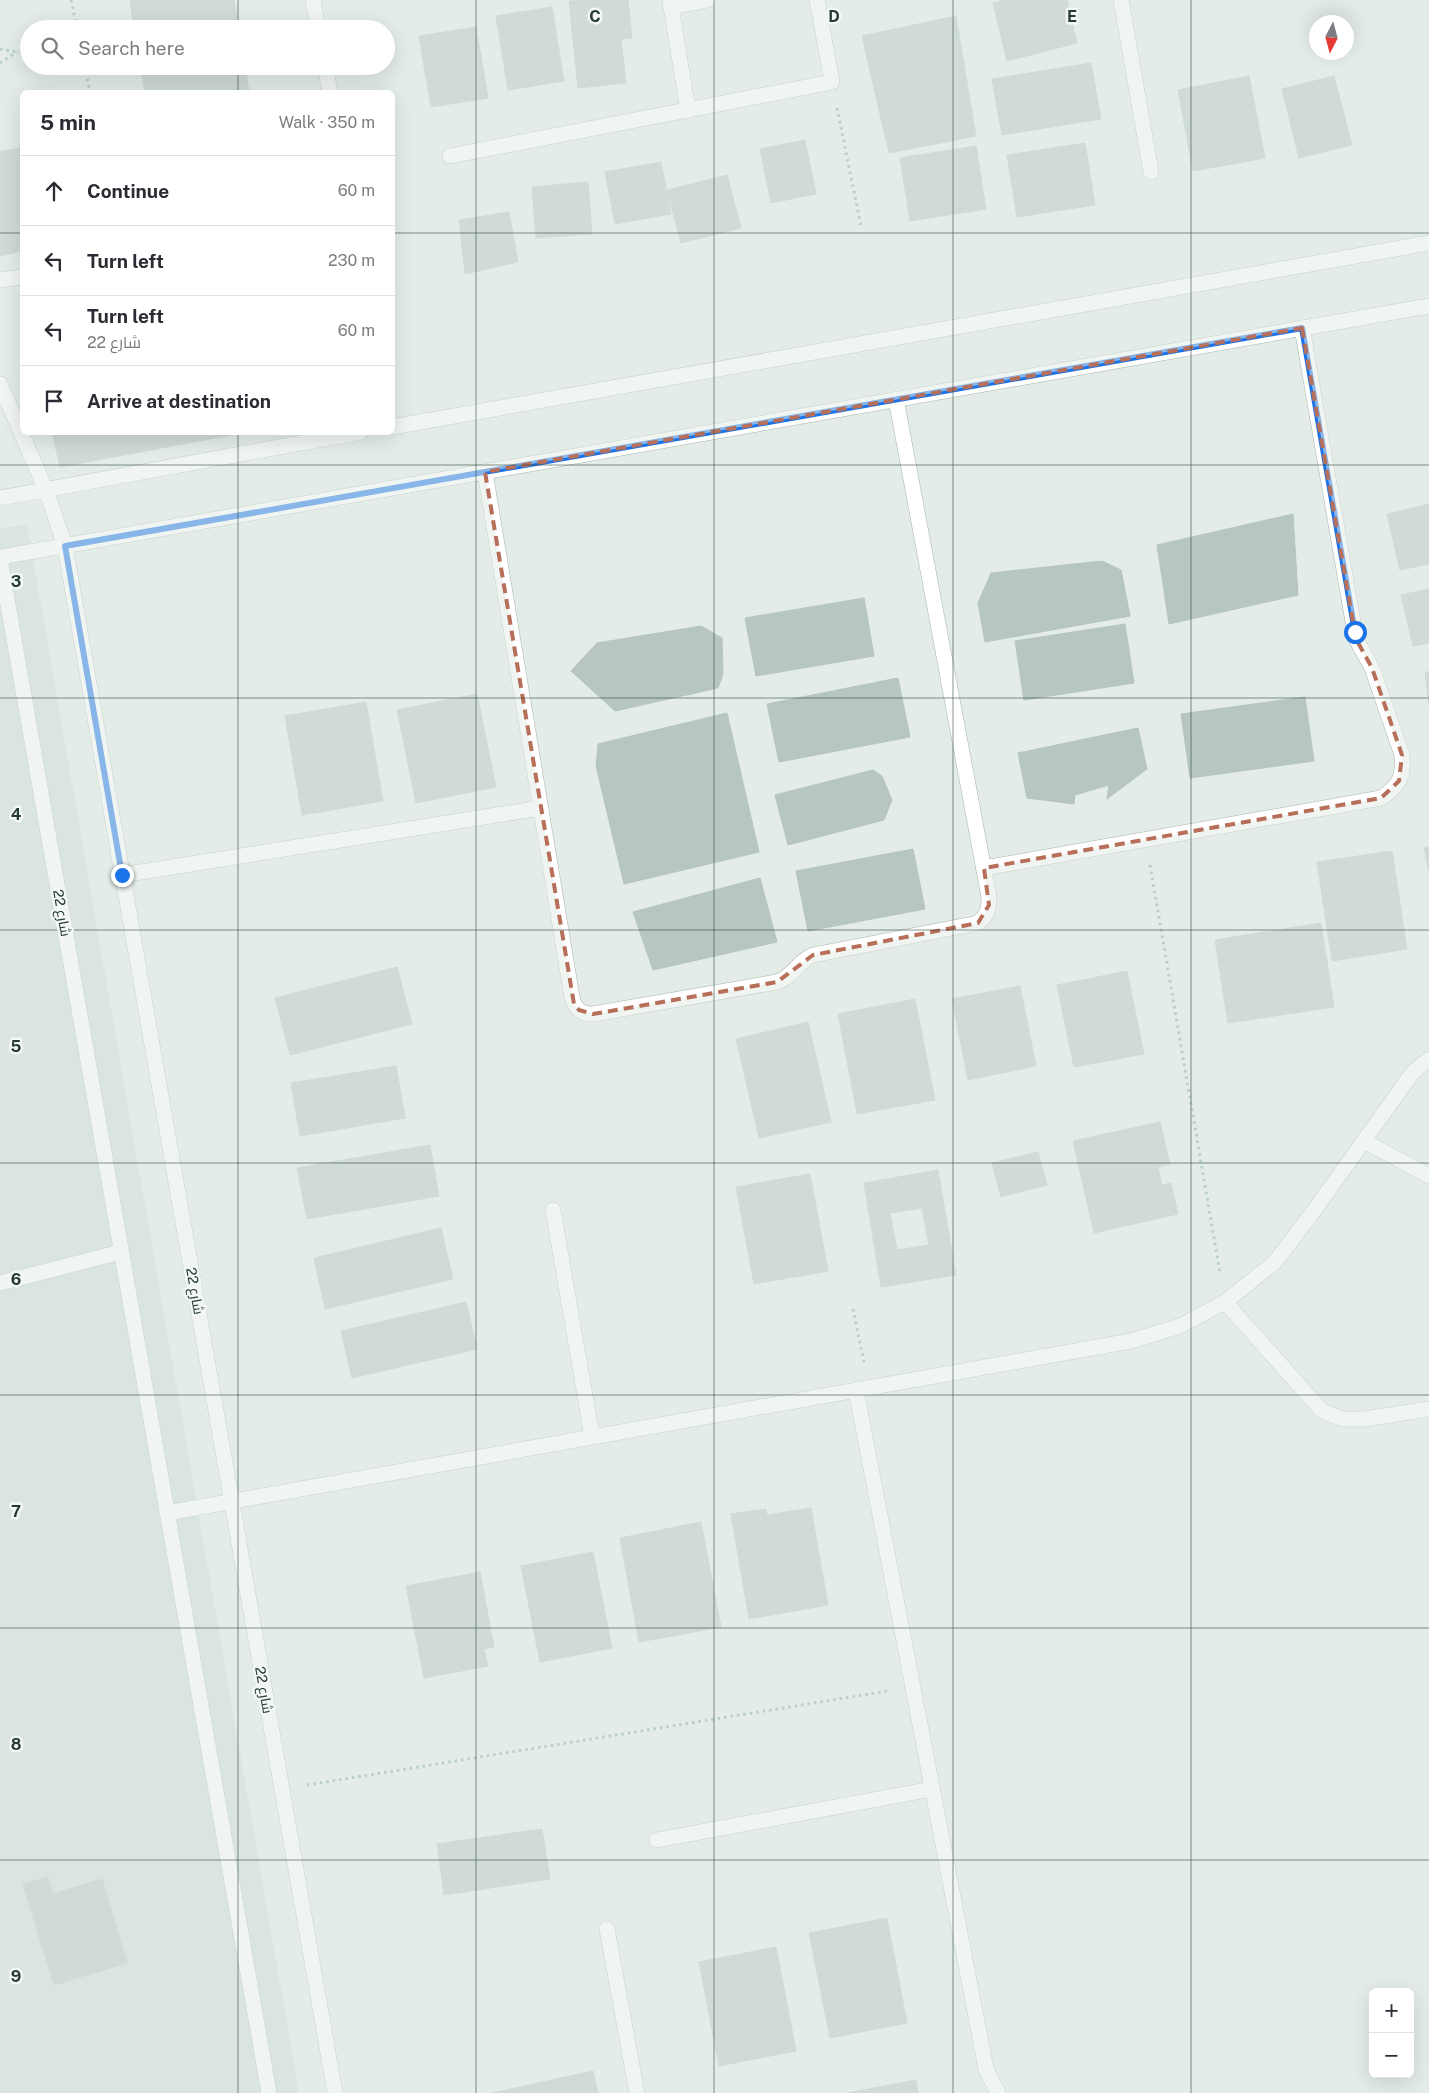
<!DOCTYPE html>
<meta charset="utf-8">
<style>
body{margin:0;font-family:"Public Sans",Cairo,sans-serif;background:#f7f7f7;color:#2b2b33}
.controls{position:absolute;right:15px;bottom:15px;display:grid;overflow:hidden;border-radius:8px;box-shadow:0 5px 20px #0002}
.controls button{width:45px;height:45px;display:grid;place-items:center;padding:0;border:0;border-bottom:1px solid #e1e1e2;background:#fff;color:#2b2b33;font:25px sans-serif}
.compass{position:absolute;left:1309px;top:15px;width:45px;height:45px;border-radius:50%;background:#fff;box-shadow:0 5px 20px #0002;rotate:186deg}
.stop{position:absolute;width:15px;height:15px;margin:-11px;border:4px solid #1a73e8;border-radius:50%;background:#fff}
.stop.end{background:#1a73e8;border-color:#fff;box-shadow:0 1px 5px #0008}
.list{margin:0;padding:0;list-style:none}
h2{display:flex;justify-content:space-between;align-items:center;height:65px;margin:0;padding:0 20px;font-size:21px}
h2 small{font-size:16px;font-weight:400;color:#7c7c81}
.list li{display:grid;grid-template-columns:32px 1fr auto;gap:15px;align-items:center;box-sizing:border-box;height:70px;padding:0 20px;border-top:1px solid #e1e1e2}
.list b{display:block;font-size:19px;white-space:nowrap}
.list p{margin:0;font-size:16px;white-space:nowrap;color:#7c7c81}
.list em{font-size:16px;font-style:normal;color:#7c7c81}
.icon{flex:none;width:28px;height:28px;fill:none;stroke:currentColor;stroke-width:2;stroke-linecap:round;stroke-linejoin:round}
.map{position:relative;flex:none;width:1429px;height:2093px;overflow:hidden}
.search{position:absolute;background:#fff;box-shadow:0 5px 20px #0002;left:20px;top:20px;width:375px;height:55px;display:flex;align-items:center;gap:12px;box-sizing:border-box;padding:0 18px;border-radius:28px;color:#7c7c81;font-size:19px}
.panel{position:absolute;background:#fff;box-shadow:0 5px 20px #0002;left:20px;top:90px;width:375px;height:345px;border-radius:8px}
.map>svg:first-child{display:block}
</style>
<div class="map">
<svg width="1429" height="2093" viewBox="0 0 1429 2093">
<rect width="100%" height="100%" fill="#e3ece7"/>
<polygon fill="#d1dbd6" points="27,524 299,2093 0,2093 0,529"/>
<g fill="#b8c6c0" stroke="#b6c5be" fill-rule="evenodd">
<polygon points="130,0 234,0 239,29 134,29"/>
<polygon points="628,0 632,38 621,39 626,83 578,88 569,1"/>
<polygon points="1005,0 1067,0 1077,43 1007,61 993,3"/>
<polygon points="552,7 564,81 508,90 496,16"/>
<polygon points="956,16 976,136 889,153 862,36"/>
<polygon points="476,27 488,98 431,107 419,36"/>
<polygon points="1091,63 1101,119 1002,135 992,79"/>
<polygon points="140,66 245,66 249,92 145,92"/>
<polygon points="1249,76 1265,158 1193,171 1178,90"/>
<polygon points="1334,76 1352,145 1299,158 1282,89"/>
<polygon points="805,140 816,194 771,203 760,149"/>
<polygon points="1085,143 1095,205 1017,217 1007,155"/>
<polygon points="976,146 986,209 910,221 900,158"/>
<polygon points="19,148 22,149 22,251 0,256 0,152"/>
<polygon points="661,162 671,214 615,224 605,172"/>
<polygon points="727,175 741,228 681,243 667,190"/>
<polygon points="588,182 592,234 536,238 532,187"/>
<polygon points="509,212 518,262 465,274 459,220"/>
<polygon points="52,432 247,432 60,467"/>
<polygon points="1429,504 1429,564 1400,570 1387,514"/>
<polygon points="1293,514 1298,595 1169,624 1157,545"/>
<polygon points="1102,561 1121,570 1130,616 985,642 978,603 991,573"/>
<polygon points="1429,589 1429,643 1413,646 1401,595"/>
<polygon points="864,598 874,656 756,676 745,618"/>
<polygon points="1125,624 1134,683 1024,700 1015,641"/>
<polygon points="701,626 722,638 723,674 718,688 615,711 571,671 597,643"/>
<polygon points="1425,672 1429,672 1429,706"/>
<polygon points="898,678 910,737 779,762 767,704"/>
<polygon points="477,694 496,787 416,803 397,710"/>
<polygon points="1305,697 1314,761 1190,778 1181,714"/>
<polygon points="366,702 383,801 302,815 285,716"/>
<polygon points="727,713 759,852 624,884 596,766 598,744"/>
<polygon points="1138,728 1147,769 1107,799 1109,785 1075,795 1074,804 1027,798 1018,753"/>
<polygon points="873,770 882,776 892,800 884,820 788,845 775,795"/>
<polygon points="1429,847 1429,872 1424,848"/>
<polygon points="913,849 925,909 808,931 796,871"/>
<polygon points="1392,851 1407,949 1332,961 1317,862"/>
<polygon points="760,878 777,942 653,970 633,912"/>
<polygon points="1321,923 1334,1007 1228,1023 1215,940"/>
<polygon points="397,967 412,1024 290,1055 275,998"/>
<polygon points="1127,971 1144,1054 1074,1067 1057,985"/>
<polygon points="1020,986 1036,1066 968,1080 952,999"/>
<polygon points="915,999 935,1100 857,1114 838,1014"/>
<polygon points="808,1022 831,1122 759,1138 736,1039"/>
<polygon points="396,1066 405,1118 300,1136 291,1083"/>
<polygon points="1160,1122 1170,1164 1158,1167 1162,1185 1171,1183 1178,1214 1094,1233 1073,1141"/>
<polygon points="430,1145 439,1196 307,1219 297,1168"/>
<polygon points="1038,1152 1047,1185 1001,1197 992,1163"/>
<path d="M938,1170L956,1275L881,1287L864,1183ZM922,1208L929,1245L897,1250L890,1213Z"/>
<polygon points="810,1174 828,1271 754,1284 736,1187"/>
<polygon points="441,1228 453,1279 325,1309 314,1258"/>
<polygon points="466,1302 477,1349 352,1378 341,1331"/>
<polygon points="811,1508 828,1605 749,1619 731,1514 766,1509 767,1515"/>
<polygon points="701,1522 721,1627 639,1642 620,1538"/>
<polygon points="593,1552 612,1648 540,1662 521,1566"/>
<polygon points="480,1572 494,1647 484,1649 488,1666 424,1678 406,1586"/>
<polygon points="542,1829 550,1879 444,1895 437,1844"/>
<polygon points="48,1877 53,1894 102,1879 127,1963 54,1985 23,1884"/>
<polygon points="887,1918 907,2023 830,2038 809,1933"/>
<polygon points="776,1947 796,2051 719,2066 699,1962"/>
<polygon points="593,2071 598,2093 492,2093"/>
<polygon points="916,2080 918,2093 847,2093"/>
</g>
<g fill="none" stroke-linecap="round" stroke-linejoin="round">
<g stroke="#a6b4ae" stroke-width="16">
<g id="minor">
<polyline points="313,0 318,29"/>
<polyline points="670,0 688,110"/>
<polyline points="1121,0 1151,172"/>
<polyline points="671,7 708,0"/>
<polyline points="325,66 330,92"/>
<polyline points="450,156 832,82 817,0"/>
<polyline points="0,280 22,277"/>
<polyline points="0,384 46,490 65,546 335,2093"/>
<polyline points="392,427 1429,243"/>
<path d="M485,472L572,997C575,1009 581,1014 593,1014L777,982C793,977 798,961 813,955L978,923C987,916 989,909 989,897L896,399"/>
<polyline points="0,498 361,432"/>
<polyline points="0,557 1429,306"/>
<polyline points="0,559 269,2093"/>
<path d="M984,868L1381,798C1399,786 1404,777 1402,755L1372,668L1356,639L1302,328"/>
<polyline points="122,875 541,808"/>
<polyline points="1364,1141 1429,1176"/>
<polyline points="553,1210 592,1436"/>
<polyline points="0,1283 121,1252"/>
<polyline points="1225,1302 1322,1411 1343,1419 1365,1419 1429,1409"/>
<polyline points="856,1390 986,2069 998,2093"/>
<polyline points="167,1513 1131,1341 1180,1326 1225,1302 1275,1262 1313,1212 1413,1072 1429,1059"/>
<polyline points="657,1840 932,1789"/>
<polyline points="607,1929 637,2093"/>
</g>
</g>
<g stroke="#85ad9f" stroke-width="3" stroke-dasharray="2.5 4" stroke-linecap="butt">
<polyline points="71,0 77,29"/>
<polyline points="0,49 18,52 29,50"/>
<polyline points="0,63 17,52"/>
<polyline points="85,66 90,92"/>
<polyline points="837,108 861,226"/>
<polyline points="1150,865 1220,1273"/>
<polyline points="853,1309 864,1362"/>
<polyline points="307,1785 888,1691"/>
</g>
<use href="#minor" stroke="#fff" stroke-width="15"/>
</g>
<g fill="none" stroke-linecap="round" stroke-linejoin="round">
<polyline stroke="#1a73e8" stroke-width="6" points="122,875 65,546 1302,328 1355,632"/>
</g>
<path d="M0 0H1429V2093H0ZM1302,328L1356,639L1372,668L1402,755L1399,781L1381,798L984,868L989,905L978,923L813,955L777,982L593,1014L579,1010L574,1004L485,472Z" fill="#e3ece7" fill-opacity=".55" fill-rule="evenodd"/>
<path fill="none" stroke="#b76f59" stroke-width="4" stroke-dasharray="10 6" stroke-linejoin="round" d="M1302,328L1356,639L1372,668L1402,755L1399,781L1381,798L984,868L989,905L978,923L813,955L777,982L593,1014L579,1010L574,1004L485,472Z"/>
<path fill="none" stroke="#243c34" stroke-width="1" stroke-opacity="0.55" d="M238,0V29M476,0V2093M714,0V2093M953,0V2093M1191,0V2093M238,66V92M0,233H22M392,233H1429M238,432V2093M0,465H1429M0,698H1429M0,930H1429M0,1163H1429M0,1395H1429M0,1628H1429M0,1860H1429"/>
<g text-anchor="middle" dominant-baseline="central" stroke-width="5" stroke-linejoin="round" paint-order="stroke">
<g font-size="14" fill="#243c34" stroke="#f3f8f5">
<text transform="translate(62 913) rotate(80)">شارع 22</text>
<text transform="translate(195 1291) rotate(80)">شارع 22</text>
<text transform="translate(264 1690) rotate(80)">شارع 22</text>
</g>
</g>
<g font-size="16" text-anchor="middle" font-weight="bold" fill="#243c34" stroke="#f3f8f5" stroke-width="5" stroke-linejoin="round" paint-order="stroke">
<text x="595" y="22">C</text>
<text x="834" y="22">D</text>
<text x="1072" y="22">E</text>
<text x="16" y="587">3</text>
<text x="16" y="820">4</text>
<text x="16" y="1052">5</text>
<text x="16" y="1285">6</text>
<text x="16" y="1517">7</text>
<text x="16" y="1750">8</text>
<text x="16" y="1982">9</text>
</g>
</svg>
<div class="controls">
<button>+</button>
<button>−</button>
</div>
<svg class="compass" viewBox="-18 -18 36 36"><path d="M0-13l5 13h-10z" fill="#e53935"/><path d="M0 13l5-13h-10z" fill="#7c7c81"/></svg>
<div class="stop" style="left:1355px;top:632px"></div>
<div class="stop end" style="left:122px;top:875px"></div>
<div class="search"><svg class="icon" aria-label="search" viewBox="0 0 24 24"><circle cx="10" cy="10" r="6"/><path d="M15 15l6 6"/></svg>Search here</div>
<section class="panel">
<h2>5 min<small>Walk · 350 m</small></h2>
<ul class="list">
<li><svg class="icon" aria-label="ahead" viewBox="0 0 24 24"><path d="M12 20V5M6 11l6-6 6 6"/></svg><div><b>Continue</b></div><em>60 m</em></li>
<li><svg class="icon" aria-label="left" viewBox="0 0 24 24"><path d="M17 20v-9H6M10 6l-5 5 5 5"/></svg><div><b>Turn left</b></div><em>230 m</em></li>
<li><svg class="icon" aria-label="left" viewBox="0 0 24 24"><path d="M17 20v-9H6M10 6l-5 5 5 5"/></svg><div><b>Turn left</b><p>شارع 22</p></div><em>60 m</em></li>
<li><svg class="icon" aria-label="arrive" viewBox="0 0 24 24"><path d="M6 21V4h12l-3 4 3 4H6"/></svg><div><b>Arrive at destination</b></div></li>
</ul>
</section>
</div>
